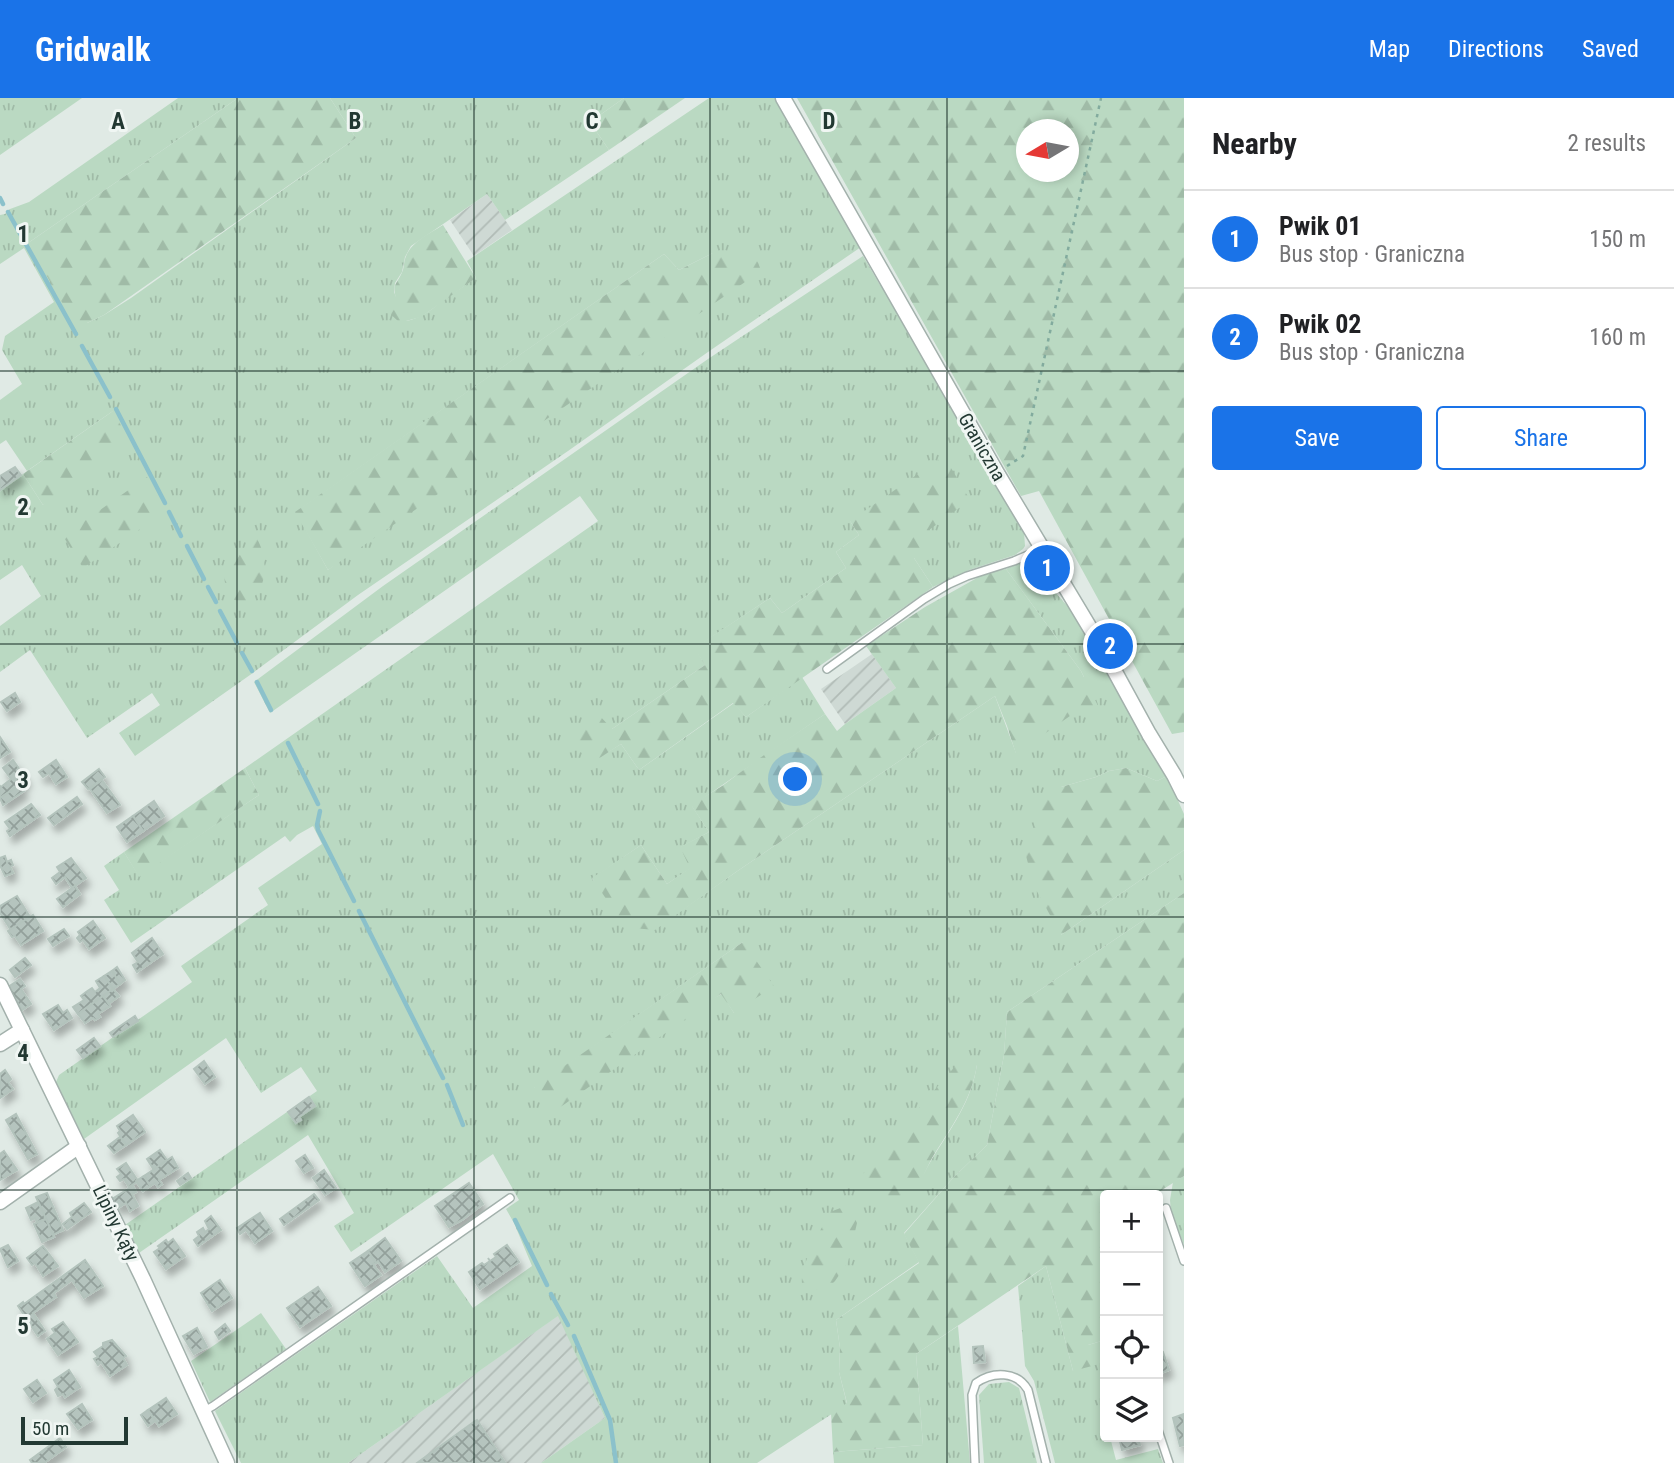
<!DOCTYPE html>
<meta charset="utf-8">
<style>
body{margin:0;font-family:"Roboto Condensed",sans-serif;background:#f2f2f2;color:#202124}
.controls{position:absolute;right:21px;bottom:21px;display:grid;overflow:hidden;border-radius:7px;box-shadow:0 4px 10px #0003}
.controls button{width:63px;height:63px;display:grid;place-items:center;padding:0;border:0;border-bottom:2px solid #e0e0e0;background:#fff;color:#202124;font:35px sans-serif}
.compass{position:absolute;left:1016px;top:21px;width:63px;height:63px;border-radius:50%;background:#fff;box-shadow:0 4px 10px #0003;rotate:260deg}
.scale{position:absolute;left:21px;bottom:18px;width:107px;box-sizing:border-box;padding-left:7px;border:4px solid #223832;border-top:0;font-size:19px;line-height:24px;white-space:nowrap;color:#223832;-webkit-text-stroke:5px #f0f6f3;paint-order:stroke}
.you{position:absolute;left:796px;top:682px;width:24px;height:24px;margin:-18px;border:5px solid #fff;border-radius:50%;background:#1a73e8;box-shadow:0 0 0 10px #1a73e833}
.badge{display:grid;place-items:center;width:46px;height:46px;border-radius:50%;background:#1a73e8;color:#fff;font-size:23px;font-weight:700}
.pin{position:absolute;translate:-50% -50%;border:4px solid #fff;box-shadow:0 2px 7px #0006}
.list{margin:0;padding:0;list-style:none}
h2{display:flex;justify-content:space-between;align-items:center;height:91px;margin:0;padding:0 28px;font-size:30px}
h2 small{font-size:23px;font-weight:400;color:#757577}
.list li{display:grid;grid-template-columns:46px 1fr auto;gap:21px;align-items:center;box-sizing:border-box;height:98px;padding:0 28px;border-top:2px solid #e0e0e0}
.list b{display:block;font-size:26px;white-space:nowrap}
.list p{margin:0;font-size:23px;white-space:nowrap;color:#757577}
.list em{font-size:23px;font-style:normal;color:#757577}
.actions{display:flex;gap:14px;padding:21px 28px}
.actions a{flex:1;padding:16px 0;border:2px solid #1a73e8;border-radius:7px;text-align:center;font-size:24px;color:#1a73e8}
.actions .main{background:#1a73e8;color:#fff}
.icon{flex:none;width:38px;height:38px;fill:none;stroke:currentColor;stroke-width:2;stroke-linecap:round;stroke-linejoin:round}
.map{position:relative;flex:none;width:1184px;height:1365px;overflow:hidden}
header{display:flex;align-items:center;gap:42px;box-sizing:border-box;height:98px;padding:0 35px;background:#1a73e8;color:#fff}
header strong{font-size:33px}
nav{display:flex;gap:38px;margin-inline-start:auto;font-size:24px}
main{display:flex}
aside{flex:1;background:#fff}
.map>svg:first-child{display:block}
</style>
<header>
<strong>Gridwalk</strong>
<nav><a>Map</a><a>Directions</a><a>Saved</a></nav>
</header>
<main>
<div class="map">
<svg width="1184" height="1365" viewBox="0 0 1184 1365">
<defs>
<pattern id="industrial-furrows" width="10" height="10" patternUnits="userSpaceOnUse" patternTransform="scale(1.75)"><rect width="10" height="10" fill="#ced9d4"/><path d="M-1 1l2-2M0 10L10 0M9 11l2-2" fill="none" stroke="#b1bbb6"/></pattern>
<pattern id="grass-tufts" width="24" height="20" patternUnits="userSpaceOnUse" patternTransform="scale(1.75)"><rect width="24" height="20" fill="#bad9c2"/><path d="M3 7l-1-3M5 7V3M7 7l1-3M15 17l-1-3M17 17v-4M19 17l1-3" fill="none" stroke="#a0bba7"/></pattern>
<pattern id="forest-firs" width="22" height="20" patternUnits="userSpaceOnUse" patternTransform="scale(1.75)"><rect width="22" height="20" fill="#bad9c2"/><path d="M5 1l3.5 6h-7zM16 11l3.5 6h-7z" fill="#a0bba7"/></pattern>
<pattern id="building-cross-hatch" width="8" height="8" patternUnits="userSpaceOnUse" patternTransform="scale(1.75)"><rect width="8" height="8" fill="#b5c4be"/><path d="M0 0l8 8M0 8l8-8" fill="none" stroke="#93a09b"/></pattern>
<filter id="shadow"><feDropShadow dx="4" dy="7" stdDeviation="3.5" flood-color="#0004"/></filter>
</defs>
<rect width="100%" height="100%" fill="#e0eae5"/>
<g fill="url(#industrial-furrows)">
<polygon points="487,96 512,132 474,158 450,122"/>
<polygon points="872,556 896,590 845,626 821,591"/>
<polygon points="559,1217 605,1320 541,1365 348,1365"/>
</g>
<g fill="url(#grass-tufts)" fill-rule="evenodd">
<polygon points="0,0 82,0 0,57"/>
<path d="M178,0H238L28,145L87,225L104,217L131,200L356,40L330,0H624L590,24L609,52L505,122L487,96L411,148L405,159L402,174L395,185L394,194L406,223C421,220 430,213 442,203C453,195 465,188 476,180L467,163L709,0H775L861,149L708,254L568,353L358,497L250,577L135,658L119,635L160,607L152,595L87,640L30,552L0,574V528L41,498L22,467L0,482V392L23,376L43,407L113,313L27,373L6,342L0,346V302L22,286L2,252L5,238L54,204L24,150L0,166V117L5,116L10,111L29,104ZM713,155L328,472L296,414L664,156L679,172Z"/>
<path d="M863,158L880,187L883,186L1024,434L1025,448L1023,451L1015,457L969,472L933,489L914,460L850,423L859,437L836,454L846,470L782,515L770,500L695,550L705,567L612,631L595,662L621,646L639,672L734,605L746,619L802,579L825,616L692,708L709,734L681,749L691,770L667,786L641,747L592,781L655,831L736,774L995,598L1016,655L1084,579L1081,573L1006,471L1031,460L1047,485L1070,511L1167,678L1157,683L1126,670L1109,673L1096,679L1061,689V837L1184,752V795L1007,914L1004,957L987,1047L953,1080L904,1135L919,1164L836,1222L840,1250L839,1274L847,1306L757,1365H541L605,1320L558,1218L348,1365H241L215,1313L437,1158L473,1210L532,1168L514,1125L506,1111L519,1102L493,1056L351,1154L334,1128L354,1115L308,1037L139,1155L125,1127L317,993L301,969L261,995L226,940L84,1041L56,984L59,977L192,884L181,868L268,807L258,790L322,746L313,728L297,737L290,744L285,738L131,845L104,802L119,792L104,768L124,754L139,778L259,697L245,670L598,423L580,398L270,615L254,584L383,488L708,261ZM743,844L734,915L722,896L534,990ZM977,966C972,1003 951,1030 932,1061C925,1072 920,1084 914,1096Z"/>
<polygon points="1184,1078 1184,1147 1171,1114 1170,1102 1173,1084"/>
<polygon points="1046,1168 1073,1273 1088,1247 1105,1242 1105,1313 1104,1314 1105,1339 1110,1339 1116,1362 1158,1351 1163,1365 1055,1365 1034,1283 1025,1268 1018,1188"/>
<polygon points="261,1215 286,1251 210,1304 191,1263"/>
<polygon points="958,1228 970,1365 834,1365 833,1354 923,1347 916,1256"/>
<polygon points="1009,1284 1019,1290 1037,1365 984,1365 979,1297 989,1286"/>
</g>
<g fill="url(#forest-firs)" fill-rule="evenodd">
<polygon points="238,0 330,0 356,40 104,217 87,225 75,227 28,145"/>
<polygon points="624,0 685,0 609,52 590,24"/>
<path d="M797,0H1184V634L1172,636L1039,393L1021,398ZM1026,32H1068V74H1026Z"/>
<path d="M443,127L476,180L421,219L406,223H398L386,212L397,204C391,184 397,188 403,172C404,168 404,164 405,161C410,144 429,136 443,127Z"/>
<path d="M734,153C750,157 756,155 761,173L328,472L295,414L664,156L679,172L713,155Z"/>
<polygon points="113,313 131,346 43,407 23,376"/>
<polygon points="944,358 970,402 929,432 936,445 914,460 933,489 746,619 733,605 639,672 621,646 595,663 586,661 569,636 599,617 612,631 705,567 694,550 770,500 782,515 846,470 836,454 859,437 850,423"/>
<polygon points="147,379 165,414 83,470 63,438"/>
<path d="M257,441C267,457 269,489 251,501C247,503 243,504 240,505C223,497 224,480 224,464Z"/>
<polygon points="1006,471 1081,573 1098,608 1093,616 1084,617 1077,613 1016,656 1007,628 995,598 736,774 655,832 633,830 619,820 592,780 641,747 667,786 690,770 680,749 709,734 691,707 722,688 757,662 825,616 837,633 845,626 896,590 866,548 925,509 984,476"/>
<polygon points="245,670 259,697 139,779 124,754"/>
<polygon points="1126,670 1157,683 1167,678 1184,716 1184,752 1061,837 1034,788 1025,754 1037,747 1032,709 1061,689 1096,679 1109,673"/>
<polygon points="1184,795 1184,1078 1154,1097 1105,1097 1105,1242 1088,1247 1092,1268 1073,1273 1046,1168 916,1256 923,1347 833,1354 831,1315 847,1305 839,1274 840,1250 836,1222 919,1165 904,1136 953,1080 987,1047 1004,957 1007,914"/>
<polygon points="743,844 774,888 734,915 721,896 552,1015 534,989"/>
<path d="M970,959L977,966C972,1002 951,1029 932,1060C922,1078 916,1098 898,1110C884,1107 863,1102 862,1084C862,1079 864,1076 865,1072L958,965Z"/>
<path d="M843,1109L853,1116L857,1125L848,1164L835,1183L828,1190L816,1192L803,1189C796,1173 822,1130 830,1114Z"/>
</g>
<g fill="none" stroke-linecap="round" stroke-linejoin="round">
<g stroke="#8bc1cb" stroke-width="4.5">
<polyline points="0,100 3,106"/>
<polyline points="8,114 76,236"/>
<polyline points="82,248 110,299"/>
<polyline points="116,311 165,405"/>
<polyline points="169,414 181,438"/>
<polyline points="187,448 204,481"/>
<polyline points="208,489 216,504"/>
<polyline points="220,513 237,545"/>
<polyline points="242,555 252,573"/>
<polyline points="257,584 271,612"/>
<polyline points="288,645 318,706"/>
<polyline points="320,713 317,727 318,732 354,803"/>
<polyline points="359,813 443,980"/>
<polyline points="447,987 463,1027"/>
<polyline points="515,1122 547,1187"/>
<polyline points="551,1196 568,1227"/>
<polyline points="574,1238 610,1322 616,1365"/>
</g>
</g>
<g fill="url(#building-cross-hatch)" stroke="#b3c3bc" stroke-width="2" filter="url(#shadow)">
<polygon points="15,369 21,377 0,392 0,378"/>
<polygon points="15,595 20,604 7,613 1,604"/>
<polygon points="0,639 10,654 0,660"/>
<polygon points="13,662 27,682 0,700 0,688 1,689 11,681 3,670"/>
<polygon points="56,662 67,679 56,686 49,675 43,679 39,674"/>
<polygon points="99,671 105,679 88,691 82,684"/>
<polygon points="102,682 120,707 107,715 90,691"/>
<polygon points="20,687 24,693 3,707 0,700"/>
<polygon points="77,699 82,706 54,727 48,720"/>
<polygon points="154,703 164,718 143,733 133,718"/>
<polygon points="31,706 40,717 10,738 7,733 10,731 5,724"/>
<polygon points="133,718 143,733 127,744 117,729"/>
<polygon points="5,758 7,764 11,762 13,767 10,769 13,775 5,778 0,767 0,760"/>
<polygon points="71,760 86,780 72,790 65,779 56,786 52,780 60,774 57,769"/>
<polygon points="75,788 80,796 63,809 57,801"/>
<polygon points="17,798 30,819 11,832 0,815 0,808"/>
<polygon points="33,817 43,833 21,847 15,838 12,839 8,833"/>
<polygon points="93,823 105,840 89,851 83,842 80,844 77,840 80,837 78,834"/>
<polygon points="64,831 69,838 53,848 48,841"/>
<polygon points="152,840 163,856 137,874 133,867 138,864 132,855"/>
<polygon points="25,860 31,867 15,879 10,872"/>
<polygon points="117,869 125,882 120,886 112,873"/>
<polygon points="112,873 120,886 113,891 104,878"/>
<polygon points="104,878 113,891 78,916 73,909 84,902 81,898 86,894 92,890 95,894 100,890 96,883"/>
<polygon points="20,881 25,888 21,891 31,906 22,912 8,889"/>
<polygon points="113,891 119,898 108,906 103,898"/>
<polygon points="103,898 110,908 98,916 100,919 95,922 93,920 85,925 78,916"/>
<polygon points="58,907 63,915 67,912 72,920 54,932 43,916"/>
<polygon points="135,918 138,923 113,939 110,935"/>
<polygon points="94,940 100,948 83,960 77,952"/>
<polygon points="204,963 215,979 205,986 194,971"/>
<polygon points="5,972 11,981 8,984 13,991 0,1000 0,976"/>
<polygon points="309,999 315,1008 299,1019 301,1022 296,1025 288,1014"/>
<polygon points="16,1016 37,1056 28,1061 6,1022"/>
<polygon points="133,1017 145,1034 126,1047 118,1035 120,1033 117,1028"/>
<polygon points="120,1039 126,1047 114,1055 108,1048"/>
<polygon points="160,1052 167,1062 154,1072 147,1061"/>
<polygon points="4,1053 17,1072 0,1082 0,1056"/>
<polygon points="305,1057 313,1070 304,1075 296,1063"/>
<polygon points="172,1059 178,1070 159,1082 162,1086 158,1089 155,1085 150,1088 144,1078"/>
<polygon points="126,1065 138,1083 129,1089 124,1081 120,1083 117,1079 121,1076 117,1071"/>
<polygon points="324,1072 336,1090 325,1097 313,1080"/>
<polygon points="188,1075 191,1080 180,1087 177,1083"/>
<polygon points="144,1078 150,1088 143,1093 136,1083"/>
<polygon points="469,1085 483,1106 462,1122 449,1129 435,1108"/>
<polygon points="133,1088 136,1094 132,1096 138,1108 130,1113 126,1105 118,1110 112,1101"/>
<polygon points="47,1095 63,1132 53,1137 36,1099"/>
<polygon points="314,1096 319,1102 284,1127 280,1121"/>
<polygon points="38,1104 46,1121 37,1124 35,1120 31,1122 26,1110"/>
<polygon points="84,1105 91,1114 67,1131 63,1126 72,1119 70,1115"/>
<polygon points="260,1115 272,1133 255,1145 246,1132 240,1136 237,1130"/>
<polygon points="211,1118 221,1132 198,1148 194,1142 199,1138 197,1134 203,1130 205,1134 209,1131 205,1123"/>
<polygon points="46,1121 54,1139 42,1144 34,1126"/>
<polygon points="385,1140 401,1163 385,1174 378,1163 376,1165 368,1153"/>
<polygon points="173,1141 185,1158 166,1171 154,1154 160,1150 158,1148 166,1142 168,1145"/>
<polygon points="8,1147 18,1163 8,1169 0,1151"/>
<polygon points="507,1147 519,1164 480,1191 469,1174 482,1165 484,1167 490,1163 488,1160 490,1163 496,1159 494,1156"/>
<polygon points="43,1148 58,1168 43,1178 35,1165 32,1167 27,1160"/>
<polygon points="368,1153 376,1165 373,1166 381,1177 365,1188 350,1165"/>
<polygon points="85,1162 103,1188 84,1200 72,1182 54,1195 56,1199 33,1215 45,1233 38,1238 18,1208 23,1204 24,1206"/>
<polygon points="220,1182 232,1200 212,1213 201,1195"/>
<polygon points="318,1189 331,1208 300,1229 287,1210"/>
<polygon points="63,1224 78,1244 58,1257 47,1241 55,1235 52,1231"/>
<polygon points="225,1226 230,1233 219,1241 215,1234"/>
<polygon points="197,1230 207,1249 194,1256 183,1238"/>
<polygon points="112,1242 126,1258 123,1260 127,1267 110,1278 101,1264 98,1267 94,1261 98,1259 94,1254 103,1248 103,1245"/>
<polygon points="983,1248 985,1264 974,1265 973,1249"/>
<polygon points="1163,1254 1169,1272 1158,1276 1158,1256"/>
<polygon points="69,1272 80,1289 65,1299 63,1296 58,1298 55,1292 58,1289 54,1282"/>
<polygon points="37,1282 46,1295 33,1304 24,1291"/>
<polygon points="166,1300 177,1316 159,1328 148,1312"/>
<polygon points="82,1306 92,1322 78,1331 67,1316"/>
<polygon points="148,1312 155,1323 148,1328 141,1317"/>
<polygon points="1184,1316 1184,1347 1180,1348 1173,1320"/>
<polygon points="477,1322 505,1365 417,1365 475,1323"/>
<polygon points="1119,1339 1138,1339 1140,1347 1122,1352"/>
<polygon points="60,1340 66,1349 44,1365 32,1365 30,1362"/>
</g>
<g fill="none" stroke-linecap="round" stroke-linejoin="round">
<g stroke="#a3b1ac" stroke-width="10">
<g id="service">
<polyline points="827,571 924,501 949,486 967,478 1014,463 1042,451"/>
<polyline points="1166,1110 1184,1163"/>
<polyline points="204,1313 213,1308 510,1100"/>
<polyline points="1158,1332 1169,1365"/>
<path d="M975,1365L972,1297L976,1285C993,1273 1017,1273 1028,1292L1046,1365"/>
</g>
</g>
<g stroke="#a3b1ac" stroke-width="17">
<g id="minor">
<polyline points="783,0 997,375 1102,550 1149,636 1174,677 1184,697"/>
<polyline points="0,887 143,1181 227,1365"/>
<polyline points="0,946 22,932"/>
<polyline points="0,1104 79,1048"/>
</g>
</g>
<polyline stroke="#82ab9e" stroke-width="2.5" stroke-dasharray="3.5 5" stroke-linecap="butt" points="1007,368 1023,358 1101,0"/>
<use href="#service" stroke="#fff" stroke-width="7"/>
<use href="#minor" stroke="#fff" stroke-width="14"/>
</g>
<path fill="none" stroke="#223832" stroke-width="2" stroke-opacity="0.55" d="M237,0V1365M474,0V1365M710,0V1365M947,0V1365M0,273H1184M0,546H1184M0,819H1184M0,1092H1184"/>
<g text-anchor="middle" dominant-baseline="central" stroke-width="6" stroke-linejoin="round" paint-order="stroke">
<g font-size="19" fill="#223832" stroke="#f0f6f3">
<text transform="translate(982 349) rotate(60)">Graniczna</text>
<text transform="translate(116 1125) rotate(64)">Lipiny Kąty</text>
</g>
</g>
<g font-size="23" text-anchor="middle" font-weight="bold" fill="#223832" stroke="#f0f6f3" stroke-width="6" stroke-linejoin="round" paint-order="stroke">
<text x="118" y="31">A</text>
<text x="355" y="31">B</text>
<text x="592" y="31">C</text>
<text x="829" y="31">D</text>
<text x="23" y="144">1</text>
<text x="23" y="417">2</text>
<text x="23" y="690">3</text>
<text x="23" y="963">4</text>
<text x="23" y="1236">5</text>
</g>
</svg>
<div class="controls">
<button>+</button>
<button>−</button>
<button><svg class="icon" aria-label="locate" viewBox="0 0 24 24"><circle cx="12" cy="12" r="6"/><path d="M12 2v4M12 18v4M2 12h4M18 12h4"/></svg></button>
<button><svg class="icon" aria-label="layers" viewBox="0 0 24 24"><path d="M12 4l9 5-9 5-9-5zM3 14l9 5 9-5"/></svg></button>
</div>
<svg class="compass" viewBox="-18 -18 36 36"><path d="M0-13l5 13h-10z" fill="#e53935"/><path d="M0 13l5-13h-10z" fill="#757577"/></svg>
<div class="scale">50 m</div>
<div class="you"></div>
<div class="pin badge" style="left:1047px;top:470px">1</div>
<div class="pin badge" style="left:1110px;top:548px">2</div>
</div>
<aside>
<h2>Nearby<small>2 results</small></h2>
<ul class="list">
<li><span class="badge">1</span><div><b>Pwik 01</b><p>Bus stop · Graniczna</p></div><em>150 m</em></li>
<li><span class="badge">2</span><div><b>Pwik 02</b><p>Bus stop · Graniczna</p></div><em>160 m</em></li>
</ul>
<div class="actions"><a class="main">Save</a><a>Share</a></div>
</aside>
</main>
